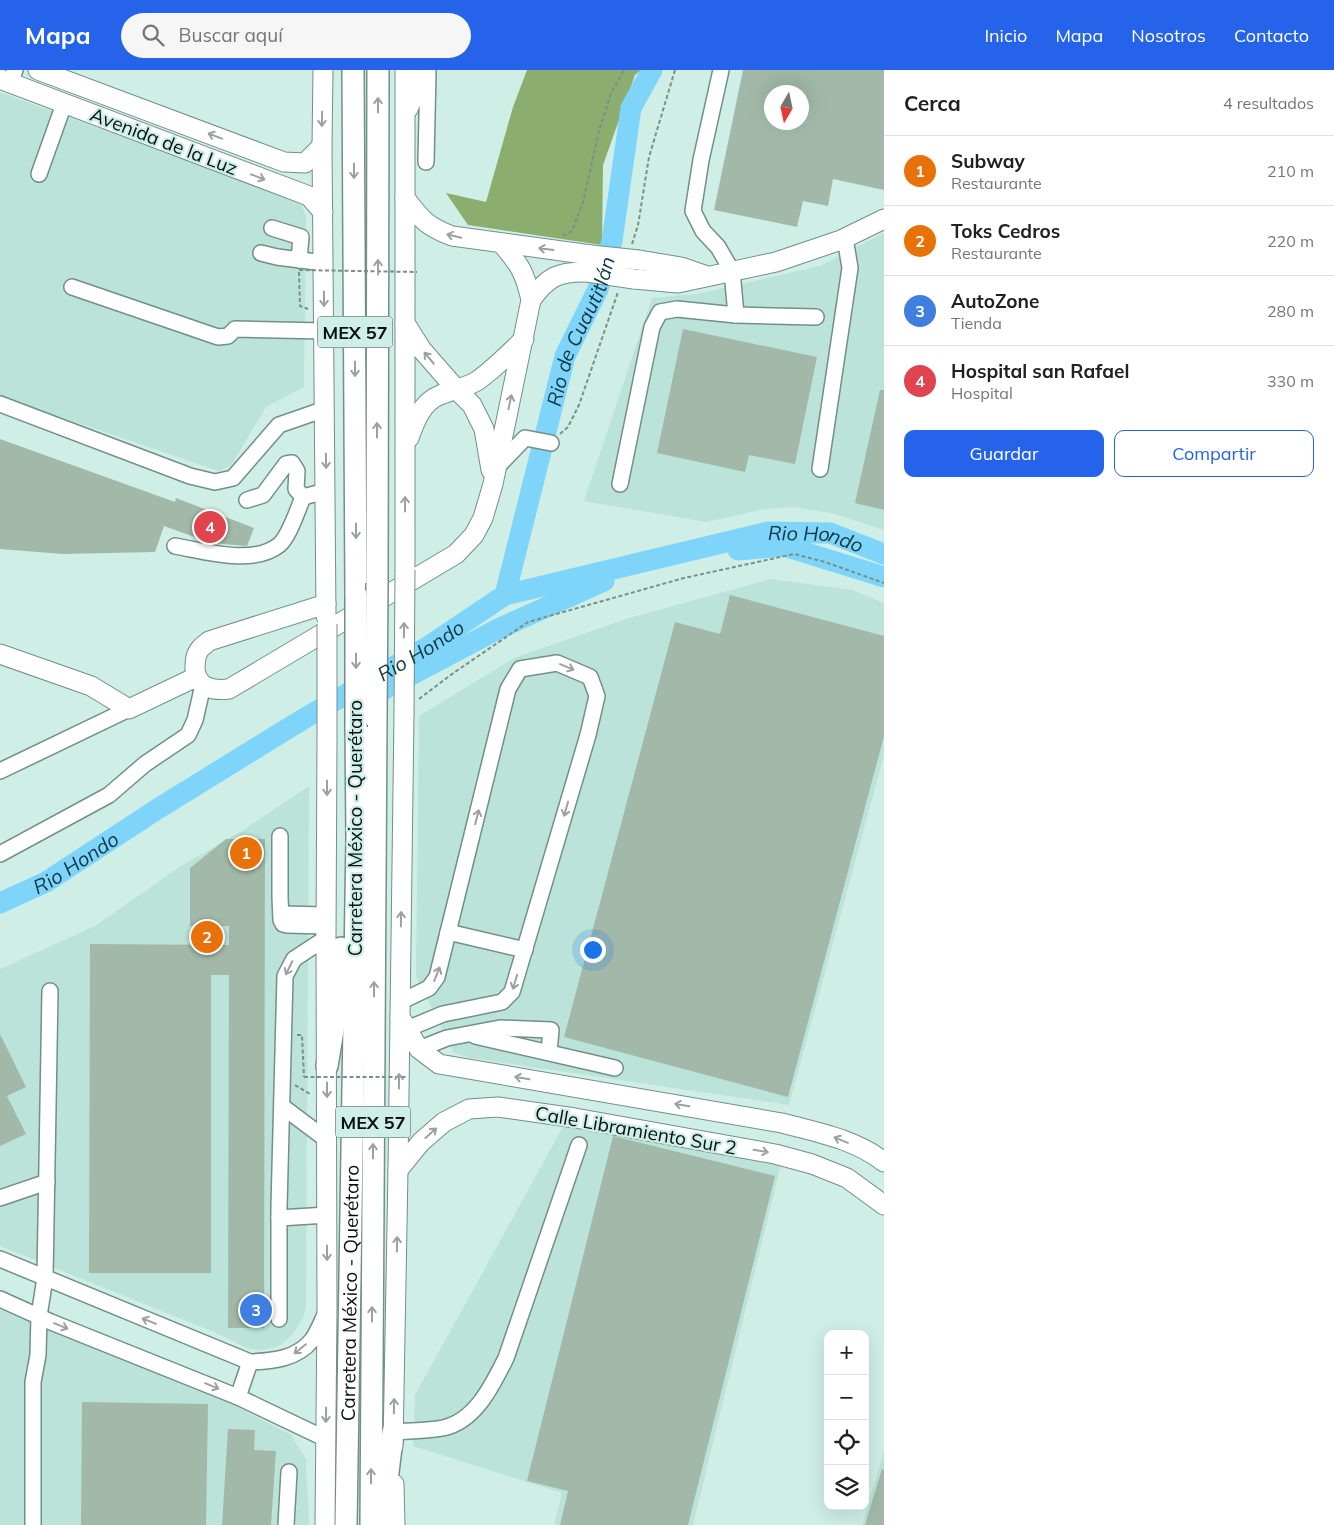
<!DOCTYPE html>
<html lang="es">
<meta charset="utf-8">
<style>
body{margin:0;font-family:Mulish,sans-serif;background:#f6f6f6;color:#202124}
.controls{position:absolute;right:15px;bottom:15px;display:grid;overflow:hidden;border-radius:10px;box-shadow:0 5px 20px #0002}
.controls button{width:45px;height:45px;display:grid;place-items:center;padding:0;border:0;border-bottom:1px solid #e0e0e0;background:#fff;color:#202124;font:25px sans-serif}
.compass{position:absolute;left:764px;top:15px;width:45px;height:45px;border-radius:50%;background:#fff;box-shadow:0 5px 20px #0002;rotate:189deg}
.you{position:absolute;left:592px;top:879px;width:18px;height:18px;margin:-12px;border:4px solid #fff;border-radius:50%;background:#1a73e8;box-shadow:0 0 0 8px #1a73e833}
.badge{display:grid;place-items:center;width:32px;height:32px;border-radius:50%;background:#2563eb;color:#fff;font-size:16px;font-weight:700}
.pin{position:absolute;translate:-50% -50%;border:2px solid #fff;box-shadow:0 1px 5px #0006}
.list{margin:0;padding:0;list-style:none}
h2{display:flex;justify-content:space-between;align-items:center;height:65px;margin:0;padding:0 20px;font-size:21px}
h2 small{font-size:16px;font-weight:400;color:#757577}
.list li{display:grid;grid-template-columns:32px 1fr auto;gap:15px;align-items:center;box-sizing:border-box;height:70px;padding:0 20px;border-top:1px solid #e0e0e0}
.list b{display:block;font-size:19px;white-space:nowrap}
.list p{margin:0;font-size:16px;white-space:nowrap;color:#757577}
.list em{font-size:16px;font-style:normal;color:#757577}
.actions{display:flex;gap:10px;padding:15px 20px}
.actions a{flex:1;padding:11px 0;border:1px solid #2563eb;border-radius:10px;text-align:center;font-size:18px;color:#2563eb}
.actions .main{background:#2563eb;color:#fff}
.icon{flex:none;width:28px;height:28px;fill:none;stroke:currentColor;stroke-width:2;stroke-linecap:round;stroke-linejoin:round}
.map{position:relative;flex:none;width:884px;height:1455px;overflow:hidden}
header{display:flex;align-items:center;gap:30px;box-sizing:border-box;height:70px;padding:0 25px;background:#2563eb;color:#fff}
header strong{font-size:24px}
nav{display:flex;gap:28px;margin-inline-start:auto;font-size:18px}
.search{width:350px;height:45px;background:#f6f6f6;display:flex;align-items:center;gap:12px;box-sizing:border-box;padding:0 18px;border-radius:28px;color:#757577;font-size:19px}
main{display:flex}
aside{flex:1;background:#fff}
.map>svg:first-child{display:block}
</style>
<header>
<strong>Mapa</strong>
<div class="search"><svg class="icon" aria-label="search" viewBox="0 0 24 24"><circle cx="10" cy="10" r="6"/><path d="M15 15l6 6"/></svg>Buscar aquí</div>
<nav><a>Inicio</a><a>Mapa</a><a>Nosotros</a><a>Contacto</a></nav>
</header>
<main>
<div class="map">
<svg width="884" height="1455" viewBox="0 0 884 1455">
<rect width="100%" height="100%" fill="#cfeee6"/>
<g fill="#bbe3d9">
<polygon points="0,22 300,132 306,146 304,317 266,337 231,396 218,401 0,326"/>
<polygon points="884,163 884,460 835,444 794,437 765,439 706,452 584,431 652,228 697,224 820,196"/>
<polygon points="771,509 852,520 884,533 884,685 789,1035 471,988 454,983 416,906 419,646 514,588 629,548"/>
<polygon points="309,716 306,1237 303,1248 292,1265 279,1276 264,1280 249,1279 214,1262 0,1176 0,899 95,856 181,796 242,761"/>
<polygon points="564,1055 781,1094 693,1455 554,1455 562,1423 413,1376 415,1325"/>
<polygon points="0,1239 216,1326 291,1365 306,1389 309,1455 0,1455"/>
<polygon points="884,1381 884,1455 862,1455"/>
</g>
<polygon fill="#8bae6e" points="527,0 641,0 635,5 603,95 602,175 468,155 446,123 486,132 513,37"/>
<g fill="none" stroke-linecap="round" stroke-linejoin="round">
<g stroke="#7fd5f9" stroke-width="21">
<polyline points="738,480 784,476 884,507"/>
<path id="s1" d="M505,525L565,286L598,219L612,171L631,38L652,0"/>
<polyline points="362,631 498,559 604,511"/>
<path id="s2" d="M0,833L46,812L159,738L305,648L429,576L505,525L768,462L830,463L884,484"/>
</g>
</g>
<g fill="#a2b9a9" fill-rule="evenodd">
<path d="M743,0H884V120L833,109L828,136L803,131L797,157L714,140ZM772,22H802V52H772Z"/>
<polygon points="683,259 817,287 795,394 749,385 745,402 657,383"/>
<polygon points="880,320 884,320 884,440 855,433"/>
<polygon points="0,369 175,432 176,428 254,458 247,476 211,473 164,456 155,482 63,484 0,479"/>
<polygon points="730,525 884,566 884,666 788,1027 564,967 675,552 720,564"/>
<polygon points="226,769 265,769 264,1258 228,1258 229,905 211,905 211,1203 89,1203 90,874 229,875 229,856 190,856 190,798"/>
<polygon points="0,964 26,1017 7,1026 26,1064 0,1076"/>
<polygon points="613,1066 775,1106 688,1455 560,1455 568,1421 527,1411"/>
<polygon points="82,1332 208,1334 206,1455 81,1455"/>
<polygon points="228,1359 255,1360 254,1380 276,1381 271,1455 222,1455"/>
<polygon points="882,1399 884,1400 884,1455 865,1455"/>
</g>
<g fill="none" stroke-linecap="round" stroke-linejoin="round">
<g stroke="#728f88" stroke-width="18">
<g id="minor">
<polyline points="10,13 15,0"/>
<polyline points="426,92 428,0"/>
<polyline points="39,104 64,34"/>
<polyline points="272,158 301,167 299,190"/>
<polyline points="261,183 277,187 324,193"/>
<polyline points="72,217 218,267 228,266 235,259 324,261"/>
<polyline points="736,245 816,247"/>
<polyline points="0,334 190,406 215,412 233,408 279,355 325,339"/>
<polyline points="496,398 525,368 551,373"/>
<polyline points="820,399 850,198 845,168"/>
<polyline points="620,414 652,257 660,242 677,239 736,245 732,201 718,177 703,161 693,141 701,90 721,0"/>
<polyline points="247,430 263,425 286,394 292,393 297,401 296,419 303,427 326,421"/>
<path d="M175,476C204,481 253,496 279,475C289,467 298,439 303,427"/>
<polyline points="0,701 129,639"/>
<polyline points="280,766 280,827 281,850 283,854 287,855 326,856"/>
<polyline points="0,784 109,725 145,694 188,665 195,650 203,615"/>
<polyline points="281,844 326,845"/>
<polyline points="448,862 525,880"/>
<polyline points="400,932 429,918 437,907 508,619 520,599 557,593 590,607 597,626 588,665 512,922 502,932 443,944 407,959"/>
<polyline points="475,966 615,998"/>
<polyline points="419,979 447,968 500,958 551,960 549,982"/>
<polyline points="283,1037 327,1070"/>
<polyline points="0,1128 47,1112"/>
<polyline points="279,1148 327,1145"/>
<path d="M0,1189L250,1292C273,1291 297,1289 312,1270C318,1262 322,1250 327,1241"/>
<polyline points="0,1229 51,1252 238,1327 326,1369"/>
<polyline points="279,1249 279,1137 285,906 294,889 326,868"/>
<polyline points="238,1327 250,1292"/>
<path d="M393,1362C409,1361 427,1361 443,1358C476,1351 493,1314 506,1288L579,1075"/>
<polyline points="33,1455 33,1312 38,1285 39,1246 45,1208 50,921"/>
<polyline points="286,1455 289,1402"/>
</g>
</g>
<g stroke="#728f88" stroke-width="21">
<g id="major">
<polyline points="38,0 284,92 305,93 322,76"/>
<polyline points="323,0 322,76 326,546"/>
<polyline points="405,0 405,500"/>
<polyline points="0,9 309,126 323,142"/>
<polyline points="408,39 425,0"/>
<path d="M405,128C421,149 426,156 452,166L591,185"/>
<polyline points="639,190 681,197 707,206"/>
<polyline points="634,209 678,213 776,192 841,170 884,149"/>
<path d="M531,230C547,207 559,201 587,202"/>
<polyline points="405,253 422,280 457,320 472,335 484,359 491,400"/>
<path d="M409,368C415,351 422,332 440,325C452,320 465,318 477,311C494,299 509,284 524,269"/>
<path d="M326,534L209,571C206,574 202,576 200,579C195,585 195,592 195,599C197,618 213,621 229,619L456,484L474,465L483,448L493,414L531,230C525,203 520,195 502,174"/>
<polyline points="0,584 91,616 129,639 196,607"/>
<path d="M400,947L419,979L439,994L782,1053C816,1062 855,1069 884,1092"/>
<polyline points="398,1100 421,1072 444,1052 469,1039 498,1037 575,1048 775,1084 812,1094 847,1108 884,1135"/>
<polyline points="393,1376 398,1100 404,643"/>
<polyline points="394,1414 395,1455"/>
<polyline points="325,1455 327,1240 326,868 327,669"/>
</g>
</g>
<g stroke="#728f88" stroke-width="24">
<g id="highway">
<polyline points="353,0 356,525"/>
<polyline points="377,513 378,0"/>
<polyline points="327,996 339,924 341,878"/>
<polyline points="382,1450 393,1362"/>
<path id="s3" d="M346,1455L357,768L356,657"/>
<polyline points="371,1455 376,649"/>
</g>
</g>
<g stroke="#798f89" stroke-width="2" stroke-dasharray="4 2.5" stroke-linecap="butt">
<polyline points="563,166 572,161 583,132 599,61 611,23 624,0"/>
<polyline points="632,174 638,155 649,87 675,0"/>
<polyline points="299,202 300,236 308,239"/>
<polyline points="560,364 568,357 579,335 618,222"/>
<polyline points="419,629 452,604 528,552 684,508 794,484 825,492 884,513"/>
<polyline points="297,965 302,965 304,1007"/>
<polyline points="295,1015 310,1024"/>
</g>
<use href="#minor" stroke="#fff" stroke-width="15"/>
<use href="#major" stroke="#fff" stroke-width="19"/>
<use href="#highway" stroke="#fff" stroke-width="21"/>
<g stroke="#728f88" stroke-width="21" stroke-linecap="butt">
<g id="major-bridge">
<polyline points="591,185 639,190"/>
<polyline points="587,202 634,209"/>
<polyline points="327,554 327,669"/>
<polyline points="404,643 405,500"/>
</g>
</g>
<g stroke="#728f88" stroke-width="24" stroke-linecap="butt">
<g id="highway-bridge">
<polyline points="376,649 377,513"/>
<polyline points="356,657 356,525"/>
</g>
</g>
<g stroke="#798f89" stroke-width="2" stroke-dasharray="4 2.5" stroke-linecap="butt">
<polyline points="299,200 417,202"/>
<polyline points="304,1007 406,1007"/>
</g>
<use href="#major-bridge" stroke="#fff" stroke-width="19"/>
<use href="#highway-bridge" stroke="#fff" stroke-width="21"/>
</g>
<defs><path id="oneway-shaft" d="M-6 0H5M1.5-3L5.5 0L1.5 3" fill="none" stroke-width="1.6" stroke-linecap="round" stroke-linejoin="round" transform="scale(1.25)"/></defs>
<g stroke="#9ca09f">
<use href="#oneway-shaft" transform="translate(378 35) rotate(-90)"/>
<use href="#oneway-shaft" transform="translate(322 49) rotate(91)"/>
<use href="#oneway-shaft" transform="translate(215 66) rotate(-159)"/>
<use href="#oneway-shaft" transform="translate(354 101) rotate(90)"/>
<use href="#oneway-shaft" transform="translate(258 107) rotate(21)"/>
<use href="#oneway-shaft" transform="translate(454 166) rotate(-166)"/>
<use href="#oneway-shaft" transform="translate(546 179) rotate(-173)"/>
<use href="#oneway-shaft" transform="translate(378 197) rotate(-90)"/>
<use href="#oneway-shaft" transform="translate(324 229) rotate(89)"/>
<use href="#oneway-shaft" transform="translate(429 288) rotate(-130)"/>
<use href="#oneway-shaft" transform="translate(355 299) rotate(90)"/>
<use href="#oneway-shaft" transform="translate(510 332) rotate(-78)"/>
<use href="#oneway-shaft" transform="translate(377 360) rotate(-90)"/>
<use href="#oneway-shaft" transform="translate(326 391) rotate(89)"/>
<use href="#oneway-shaft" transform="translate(405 434) rotate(-90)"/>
<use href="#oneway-shaft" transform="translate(356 461) rotate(90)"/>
<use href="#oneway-shaft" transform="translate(404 560) rotate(-89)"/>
<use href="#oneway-shaft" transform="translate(356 591) rotate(90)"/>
<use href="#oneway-shaft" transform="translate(567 597) rotate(23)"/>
<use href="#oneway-shaft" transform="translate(327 718) rotate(90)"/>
<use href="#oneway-shaft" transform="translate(566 739) rotate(106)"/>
<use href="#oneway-shaft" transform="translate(477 747) rotate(-76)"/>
<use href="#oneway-shaft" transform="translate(401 849) rotate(-89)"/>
<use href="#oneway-shaft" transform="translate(289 898) rotate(116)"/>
<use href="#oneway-shaft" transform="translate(437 904) rotate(-68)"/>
<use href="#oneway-shaft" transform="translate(515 912) rotate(107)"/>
<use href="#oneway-shaft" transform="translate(374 919) rotate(-90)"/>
<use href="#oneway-shaft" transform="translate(522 1008) rotate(-171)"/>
<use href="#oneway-shaft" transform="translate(399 1011) rotate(-89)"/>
<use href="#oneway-shaft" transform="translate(327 1020) rotate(90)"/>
<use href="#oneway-shaft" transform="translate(682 1035) rotate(-170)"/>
<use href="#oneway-shaft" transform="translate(431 1063) rotate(-42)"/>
<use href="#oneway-shaft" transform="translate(841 1070) rotate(-157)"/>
<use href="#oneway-shaft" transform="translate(373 1081) rotate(-90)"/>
<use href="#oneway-shaft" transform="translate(761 1081) rotate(10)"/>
<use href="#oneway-shaft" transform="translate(397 1174) rotate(-89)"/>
<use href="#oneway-shaft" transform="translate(327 1183) rotate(90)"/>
<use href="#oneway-shaft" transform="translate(372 1244) rotate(-90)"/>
<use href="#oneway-shaft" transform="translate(149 1251) rotate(-158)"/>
<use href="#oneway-shaft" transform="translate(61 1256) rotate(22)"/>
<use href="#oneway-shaft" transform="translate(300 1279) rotate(141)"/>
<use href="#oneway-shaft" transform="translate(212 1316) rotate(22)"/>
<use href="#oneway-shaft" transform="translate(394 1336) rotate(-89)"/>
<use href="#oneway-shaft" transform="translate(326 1345) rotate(91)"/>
<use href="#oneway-shaft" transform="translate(371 1406) rotate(-90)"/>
</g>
<g text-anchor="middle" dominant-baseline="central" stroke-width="4.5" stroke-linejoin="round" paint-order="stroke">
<g fill="#cfeee6" stroke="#435450" stroke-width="1">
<rect x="317.5" y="246.5" width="75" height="31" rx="4"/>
<rect x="335.5" y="1036.5" width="75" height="31" rx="4"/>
</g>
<g font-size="18" font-weight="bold" fill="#07120f">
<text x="355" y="262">MEX 57</text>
<text x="373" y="1052">MEX 57</text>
</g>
<g font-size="19" fill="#07120f" stroke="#cfeee6">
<text transform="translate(164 71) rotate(21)">Avenida de la Luz</text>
<text transform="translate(355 758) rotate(-90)">Carretera México - Querétaro</text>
<text transform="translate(636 1060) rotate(10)">Calle Libramiento Sur 2</text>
<text stroke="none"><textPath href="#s3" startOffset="232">Carretera México - Querétaro</textPath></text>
</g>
<g font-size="20" font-style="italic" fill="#0f3846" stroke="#cfeee6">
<text stroke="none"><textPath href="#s1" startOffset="275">Rio de Cuautitlán</textPath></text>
<text stroke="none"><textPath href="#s2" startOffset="911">Rio Hondo</textPath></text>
<text stroke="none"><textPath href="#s2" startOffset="491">Rio Hondo</textPath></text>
<text stroke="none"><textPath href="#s2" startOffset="86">Rio Hondo</textPath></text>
</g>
</g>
</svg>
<div class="controls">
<button>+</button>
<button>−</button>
<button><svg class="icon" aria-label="locate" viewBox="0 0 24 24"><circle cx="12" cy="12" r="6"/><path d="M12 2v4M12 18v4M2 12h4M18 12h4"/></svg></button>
<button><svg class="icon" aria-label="layers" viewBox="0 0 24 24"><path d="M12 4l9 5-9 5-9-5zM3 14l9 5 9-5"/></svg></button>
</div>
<svg class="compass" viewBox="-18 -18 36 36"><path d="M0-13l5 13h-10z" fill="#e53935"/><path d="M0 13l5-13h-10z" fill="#757577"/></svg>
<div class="you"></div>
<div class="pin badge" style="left:246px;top:783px;background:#e8710a">1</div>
<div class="pin badge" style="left:207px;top:867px;background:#e8710a">2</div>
<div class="pin badge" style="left:256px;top:1240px;background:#3f7fe0">3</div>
<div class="pin badge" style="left:210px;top:457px;background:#e0444e">4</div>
</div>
<aside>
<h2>Cerca<small>4 resultados</small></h2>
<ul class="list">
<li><span class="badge" style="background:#e8710a">1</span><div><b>Subway</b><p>Restaurante</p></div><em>210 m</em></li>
<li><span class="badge" style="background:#e8710a">2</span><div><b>Toks Cedros</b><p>Restaurante</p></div><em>220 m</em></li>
<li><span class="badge" style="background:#3f7fe0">3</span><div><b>AutoZone</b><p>Tienda</p></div><em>280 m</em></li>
<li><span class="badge" style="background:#e0444e">4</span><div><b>Hospital san Rafael</b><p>Hospital</p></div><em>330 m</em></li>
</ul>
<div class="actions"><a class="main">Guardar</a><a>Compartir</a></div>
</aside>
</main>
